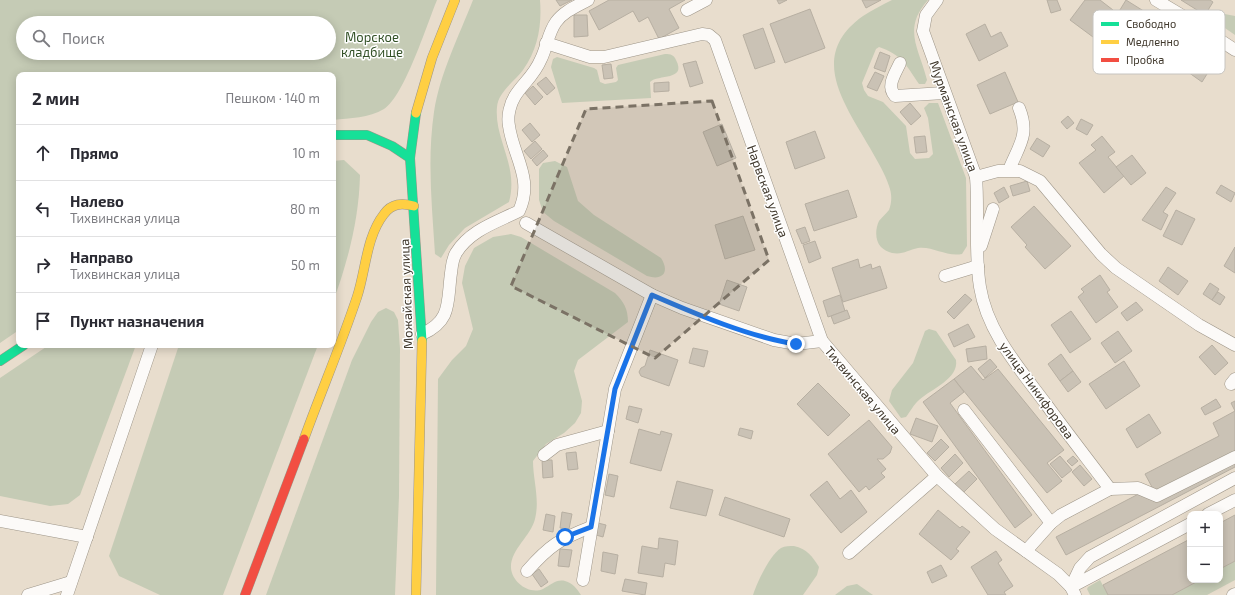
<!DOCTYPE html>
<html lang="ru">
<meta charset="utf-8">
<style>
body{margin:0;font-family:"Exo 2",sans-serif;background:#f2f2f3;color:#2b2b33}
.controls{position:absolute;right:12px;bottom:12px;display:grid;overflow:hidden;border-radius:8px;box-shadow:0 2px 10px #0003}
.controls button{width:36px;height:36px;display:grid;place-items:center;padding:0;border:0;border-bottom:1px solid #e1e1e2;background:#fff;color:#2b2b33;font:20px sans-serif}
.stop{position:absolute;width:12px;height:12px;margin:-9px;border:3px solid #1a73e8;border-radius:50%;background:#fff}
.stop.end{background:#1a73e8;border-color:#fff;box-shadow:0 1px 4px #0008}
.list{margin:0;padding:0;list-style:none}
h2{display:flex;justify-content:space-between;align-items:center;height:52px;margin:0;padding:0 16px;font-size:17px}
h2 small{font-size:13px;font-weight:400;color:#7c7c81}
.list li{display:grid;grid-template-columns:26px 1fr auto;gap:12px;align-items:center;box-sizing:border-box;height:56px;padding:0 16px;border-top:1px solid #e1e1e2}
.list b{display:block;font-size:15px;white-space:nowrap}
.list p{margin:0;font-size:13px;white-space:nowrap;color:#7c7c81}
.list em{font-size:13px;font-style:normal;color:#7c7c81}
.icon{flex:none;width:22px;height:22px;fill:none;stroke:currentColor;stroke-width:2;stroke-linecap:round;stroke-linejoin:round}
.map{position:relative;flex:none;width:1235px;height:595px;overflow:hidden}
.search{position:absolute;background:#fff;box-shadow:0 2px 10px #0003;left:16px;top:16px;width:320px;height:44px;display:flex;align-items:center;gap:10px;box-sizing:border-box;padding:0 14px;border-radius:22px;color:#7c7c81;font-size:15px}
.panel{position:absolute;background:#fff;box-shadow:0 2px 10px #0003;left:16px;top:72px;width:320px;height:276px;border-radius:8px}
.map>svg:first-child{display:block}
</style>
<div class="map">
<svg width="1235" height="595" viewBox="0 0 1235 595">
<rect width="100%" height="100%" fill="#e8ddcd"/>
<g fill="#c5cbb5" fill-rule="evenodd">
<path d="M0,0H437C427,24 404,97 384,109C369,118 350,118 333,120V75H19V330L0,343ZM23,23H329V53H23Z"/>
<path d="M473,0H540C542,25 538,49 523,70C515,81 498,92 497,107C494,140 519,165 509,202L465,228L449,245L441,258L435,254C432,206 427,160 434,112C440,73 459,36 473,0Z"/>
<path d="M892,0H928C902,29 919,48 927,80L925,84H919C906,65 902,55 879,47L876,49L862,83L864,90L868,96L883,102L906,126L910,153L915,159L929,158L933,154L928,118L924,108L929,103H938L966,178L967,246L962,254C946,257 933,246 918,248C908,250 903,255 892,253C888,252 884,250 881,247C875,241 875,229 879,221C882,217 886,214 889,210C892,202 892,194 889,186C885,173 877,161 870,148C845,104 807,56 863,16C872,10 882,5 892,0Z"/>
<polygon points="1214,12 1235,16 1235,35 1209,17 1208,15"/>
<path d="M665,54C671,54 674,55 676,60C687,81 658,74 650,82L651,98L562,103L551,67L553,59L557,57L594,68L597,70L600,82L605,84L616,82L618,80L616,68L618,65Z"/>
<path d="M344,160L360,175C359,219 348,261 333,302V161Z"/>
<path d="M555,161L567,167L578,201L594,215L661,258C670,272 663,281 647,276L554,221L543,212L539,200V169L543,163Z"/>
<path d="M511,234L521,237L615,293C624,302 628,309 628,322L578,360L574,371L582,401L581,413L575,423L564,433L546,444L533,461C533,480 540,499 535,519C531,536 510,550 511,568C512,582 529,595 543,589C551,585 556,579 565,581C573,583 577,589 581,595H436L438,379L452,360L466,346L473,329L462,283L465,266L474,248L493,237Z"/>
<polygon points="386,308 394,312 398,320 400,349 399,496 395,595 266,595 352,360 371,322 378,312"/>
<path d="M929,329L936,331L956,360C959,379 931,389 919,400C914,404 910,412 906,417L901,418L889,401L892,390L913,363L925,331Z"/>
<polygon points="49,345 136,345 80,495 68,504 50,506 0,496 0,378"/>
<polygon points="179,345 318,345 223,595 160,595 119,576 109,556"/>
<path d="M794,546C807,549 812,556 819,567L817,575L803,595H753C757,582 770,555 781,548C785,546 790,546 794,546Z"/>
<polygon points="1235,561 1235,580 1207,595 1172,595 1200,580 1220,580 1220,569"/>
<polygon points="1100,580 1108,595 1090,595 1087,589 1088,587"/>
<polygon points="857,584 873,595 835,595 847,586"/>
</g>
<g fill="#cac2b5" stroke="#b7afa2">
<polygon points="556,0 572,0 560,6"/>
<polygon points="609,0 685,0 669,9 679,28 659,39 648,17 639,22 633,11 599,30 589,11"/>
<polygon points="777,0 787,0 779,4"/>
<polygon points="862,0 881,0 866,8"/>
<polygon points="1047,0 1057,0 1061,10 1051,13"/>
<polygon points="1085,0 1100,0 1113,10 1093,37 1070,20"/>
<polygon points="1126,0 1150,15 1139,33 1115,18"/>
<polygon points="1181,0 1210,0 1213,2 1205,15"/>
<polygon points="810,9 825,48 785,63 770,24"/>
<polygon points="574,15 587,15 588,36 574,37"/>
<polygon points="985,24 991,37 1001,32 1008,46 979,61 966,34"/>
<polygon points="763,28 775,62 755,69 743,35"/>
<polygon points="1204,45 1223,58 1216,68 1212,66 1202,82 1181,67 1195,46 1201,50"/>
<polygon points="880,52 890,56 885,72 874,68"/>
<polygon points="696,61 703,83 690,87 683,64"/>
<polygon points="611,64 613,78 604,79 602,65"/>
<polygon points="875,72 884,76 877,91 867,87"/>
<polygon points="1005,72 1018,102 990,114 977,85"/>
<polygon points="546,77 555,88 547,95 537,84"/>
<polygon points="669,82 669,91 654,92 654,83"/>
<polygon points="533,86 543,97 535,105 525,93"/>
<polygon points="910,103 921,116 911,125 900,112"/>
<polygon points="1068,116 1074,123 1067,129 1061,122"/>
<polygon points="1081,119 1093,125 1087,135 1076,129"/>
<polygon points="530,123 540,135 532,142 522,130"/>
<polygon points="722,124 736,158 717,166 703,132"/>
<polygon points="815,131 825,158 795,169 786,142"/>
<polygon points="925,136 927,152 916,153 914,137"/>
<polygon points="1102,136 1115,152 1108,157 1124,176 1104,193 1079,163 1096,150 1091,145"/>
<polygon points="1037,138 1050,146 1043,157 1030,149"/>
<polygon points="535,141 542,149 531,159 524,151"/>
<polygon points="543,150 548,156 537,166 532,160"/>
<polygon points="1132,155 1146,173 1131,185 1116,167"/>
<polygon points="1027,181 1030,191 1013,196 1010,186"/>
<polygon points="1221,185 1235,193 1231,202 1216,193"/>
<polygon points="1004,187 1009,197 999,203 994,193"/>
<polygon points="1166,187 1176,193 1163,212 1168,215 1161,230 1142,220"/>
<polygon points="848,190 857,217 814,231 805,204"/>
<polygon points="1034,206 1071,246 1045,269 1025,247 1027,245 1011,227"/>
<polygon points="1176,210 1195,219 1182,245 1163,236"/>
<polygon points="743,216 755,250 725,259 715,225"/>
<polygon points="805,227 810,241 802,244 796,230"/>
<polygon points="815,241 821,258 809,263 803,245"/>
<polygon points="1235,247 1235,273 1224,266"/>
<polygon points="858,259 860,268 871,264 872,269 880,266 887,288 843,302 832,268"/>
<polygon points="1168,267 1188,281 1178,295 1159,281"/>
<polygon points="1100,275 1110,290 1107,292 1118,307 1096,323 1078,297 1084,292 1081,289"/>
<polygon points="727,280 747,287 739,311 719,304"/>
<polygon points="1210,283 1219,289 1212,300 1203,294"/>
<polygon points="1218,292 1225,297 1220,305 1212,300"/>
<polygon points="965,294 972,300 954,319 947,312"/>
<polygon points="840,295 845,311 828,317 823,301"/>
<polygon points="1136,302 1143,310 1127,321 1121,313"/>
<polygon points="847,310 850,318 834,324 831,316"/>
<polygon points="1071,311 1091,339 1070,353 1051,325"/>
<polygon points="968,324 975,337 954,347 948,334"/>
<polygon points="1118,331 1132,351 1115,363 1101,343"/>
<polygon points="1212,345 1228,363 1215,375 1199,357"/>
<polygon points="986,346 987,359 968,362 966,349"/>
<polygon points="693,348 708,351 704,367 689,363"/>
<polygon points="650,350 678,360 669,386 641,376 639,372 641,368 645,366"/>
<polygon points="1061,354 1073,371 1060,381 1048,364"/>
<polygon points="990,359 997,367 985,378 978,369"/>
<polygon points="1124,361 1140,386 1106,409 1089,384"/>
<polygon points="971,366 983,380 998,369 1064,450 1047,463 1062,481 1047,493 954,379"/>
<polygon points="1073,371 1081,382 1068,392 1060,381"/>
<polygon points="954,379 964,392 950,403 1032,515 1015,528 923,402"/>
<polygon points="818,383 850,415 828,436 797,404"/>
<polygon points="1216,399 1221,407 1205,415 1201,408"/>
<polygon points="1235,401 1235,411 1231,403"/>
<polygon points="629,406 642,409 638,423 626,419"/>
<polygon points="1235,411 1235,467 1066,555 1056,537 1152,487 1145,474 1219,436 1213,423"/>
<polygon points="1149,414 1161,433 1137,448 1126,429"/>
<polygon points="916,418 938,426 932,442 910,434"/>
<polygon points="869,420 892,447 890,453 883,459 877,459 886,469 881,473 885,477 869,490 866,486 859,492 828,454"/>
<polygon points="740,428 753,431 751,439 738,435"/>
<polygon points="639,429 660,435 661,431 672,434 661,471 630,463"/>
<polygon points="941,439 949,447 935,461 927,453"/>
<polygon points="576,452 578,469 568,470 566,453"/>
<polygon points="955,454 963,463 949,477 941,468"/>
<polygon points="1060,456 1072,470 1062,478 1050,464"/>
<polygon points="1073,456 1078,461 1072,466 1067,461"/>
<polygon points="542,460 552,460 553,477 543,478"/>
<polygon points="1080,465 1092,479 1084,486 1072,472"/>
<polygon points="969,471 977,479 963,493 955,484"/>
<polygon points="609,474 618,476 614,497 605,495"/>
<polygon points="677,481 713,490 706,516 670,508"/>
<polygon points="827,481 840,499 851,490 867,512 841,533 810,495"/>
<polygon points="725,497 790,519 784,537 719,515"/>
<polygon points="938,510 960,528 962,526 970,532 956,549 959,551 951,560 919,534"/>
<polygon points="562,512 572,514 569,529 560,528"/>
<polygon points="546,514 555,516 553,532 543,530"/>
<polygon points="1235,515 1235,561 1220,569 1220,523"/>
<polygon points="598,523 606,525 603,537 596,535"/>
<polygon points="659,538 678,541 675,565 665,563 663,577 638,573 642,546 658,549"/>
<polygon points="1190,539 1190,580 1200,580 1172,595 1108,595 1103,585"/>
<polygon points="560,549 572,550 569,567 558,566"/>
<polygon points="996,551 1002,560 998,563 1013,586 1004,592 1006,595 988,595 971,567"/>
<polygon points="603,552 618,555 615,574 601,571"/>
<polygon points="941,565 947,576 932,583 927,572"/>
<polygon points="539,569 548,582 541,587 532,574"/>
<polygon points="625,579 647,583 645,595 622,591"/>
</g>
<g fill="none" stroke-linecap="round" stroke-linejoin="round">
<g stroke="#9d9588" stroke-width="13">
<g id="lane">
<polyline points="937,0 926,15 923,31 976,177 998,171 1020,171 1040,181 1101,254 1116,268 1199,325 1235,345"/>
<polyline points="1156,0 1186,18 1235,50"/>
<polyline points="687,10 706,0"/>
<polyline points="546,43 590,57 604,57 702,34 709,35 715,40 822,341 937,476 995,529 1058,574 1071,587 1075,595"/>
<path d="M900,63C895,74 886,86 895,96L944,93"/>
<path d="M1009,170C1019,145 1030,135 1019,108"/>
<path d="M976,177C979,213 974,251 980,287C987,332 1020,369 1046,404C1067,433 1089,461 1110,489L1061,515L1051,523L1026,551"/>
<polyline points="526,223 652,295 682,308 774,340 796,344 822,341"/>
<polyline points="981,246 993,209"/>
<polyline points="945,276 978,266"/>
<path d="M422,334C452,321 447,302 451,273C452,266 452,260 456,253C470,230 497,222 519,211C534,179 513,156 509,126C507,116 510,104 515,96C523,83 534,76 541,59C547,47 548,33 556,22C564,11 577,6 588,0"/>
<polyline points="1231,384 1235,379"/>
<polyline points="964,410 1051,523"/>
<polyline points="544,455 557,445 608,431"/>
<polyline points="1110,489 1138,488 1157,496 1235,457"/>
<polyline points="1208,514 1235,500"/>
<polyline points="0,521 87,537"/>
<polyline points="849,553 937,476"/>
<path d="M527,571C550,545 560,539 591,527"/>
<polyline points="583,580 615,389 652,295"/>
<polyline points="1071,587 1080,568 1090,557 1235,478"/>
<polyline points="1071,587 1190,524"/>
<polyline points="28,595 71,582"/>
<polyline points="67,595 152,345"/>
<polyline points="1233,595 1235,594"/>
</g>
</g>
<g stroke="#9d9588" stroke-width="10">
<g id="fast">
<polyline points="416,113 410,158 422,341"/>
<polyline points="333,135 367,135 392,146 410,158"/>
<polyline points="0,361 24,345"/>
</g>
</g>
<g stroke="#9d9588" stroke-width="10">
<g id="slow">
<polyline points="416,113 432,58 455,0"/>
<path d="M304,439C321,392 341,345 357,297C366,270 366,237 384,214C392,203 402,203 414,206"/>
<polyline points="416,595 422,341"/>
</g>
</g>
<g stroke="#9d9588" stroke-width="10">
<polyline id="jam" points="245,595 304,439"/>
</g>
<use href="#lane" stroke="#fcfaf8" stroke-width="12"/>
<use href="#fast" stroke="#16e098" stroke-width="9"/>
<use href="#slow" stroke="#ffcf43" stroke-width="9"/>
<use href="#jam" stroke="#f24e42" stroke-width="9"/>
</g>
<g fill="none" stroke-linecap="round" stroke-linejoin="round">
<path stroke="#1a73e8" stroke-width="5" d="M565,537L591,527L615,389L652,295C696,314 749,337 796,344"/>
</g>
<path fill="#7b7265" fill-opacity="0.2" stroke="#7b7265" stroke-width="3" stroke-dasharray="8 5" stroke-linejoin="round" d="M712,101L769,260L655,358L511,286L586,109Z"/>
<g text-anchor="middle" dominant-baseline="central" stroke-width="3" stroke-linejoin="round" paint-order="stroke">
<g font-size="13" fill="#325026" stroke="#fff">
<text x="372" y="37">Морское<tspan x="372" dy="15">кладбище</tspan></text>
</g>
<g font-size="13" fill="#41392d" stroke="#fff">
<text transform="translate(954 116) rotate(70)">Мурманская улица</text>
<text transform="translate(768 191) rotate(70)">Нарвская улица</text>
<text transform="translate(406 294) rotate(-92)">Можайская улица</text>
<text transform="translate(863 390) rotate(50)">Тихвинская улица</text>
<text transform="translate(1037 390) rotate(54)">улица Никифорова</text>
</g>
</g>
<rect x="1093" y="10" width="132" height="64" rx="6" fill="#fff" stroke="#c6c4c0" stroke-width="1"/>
<rect x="1101" y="22" width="18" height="4" fill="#16e098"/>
<rect x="1101" y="40" width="18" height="4" fill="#ffcf43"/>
<rect x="1101" y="58" width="18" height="4" fill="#f24e42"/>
<g font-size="11" fill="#41392d">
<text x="1126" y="28">Свободно</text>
<text x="1126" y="46">Медленно</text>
<text x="1126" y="64">Пробка</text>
</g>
</svg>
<div class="controls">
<button>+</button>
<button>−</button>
</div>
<div class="stop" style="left:565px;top:537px"></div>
<div class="stop end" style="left:796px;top:344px"></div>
<div class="search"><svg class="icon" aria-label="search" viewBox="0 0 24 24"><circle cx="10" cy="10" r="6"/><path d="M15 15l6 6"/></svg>Поиск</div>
<section class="panel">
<h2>2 мин<small>Пешком · 140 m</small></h2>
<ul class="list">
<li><svg class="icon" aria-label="ahead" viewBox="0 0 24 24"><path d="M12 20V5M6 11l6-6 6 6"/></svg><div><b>Прямо</b></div><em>10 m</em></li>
<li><svg class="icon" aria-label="left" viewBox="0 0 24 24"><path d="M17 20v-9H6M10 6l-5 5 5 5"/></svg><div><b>Налево</b><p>Тихвинская улица</p></div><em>80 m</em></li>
<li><svg class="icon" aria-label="right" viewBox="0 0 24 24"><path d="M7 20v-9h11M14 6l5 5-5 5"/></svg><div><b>Направо</b><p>Тихвинская улица</p></div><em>50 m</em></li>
<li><svg class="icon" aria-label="arrive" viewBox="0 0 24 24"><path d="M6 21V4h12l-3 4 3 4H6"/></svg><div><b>Пункт назначения</b></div></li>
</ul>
</section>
</div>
